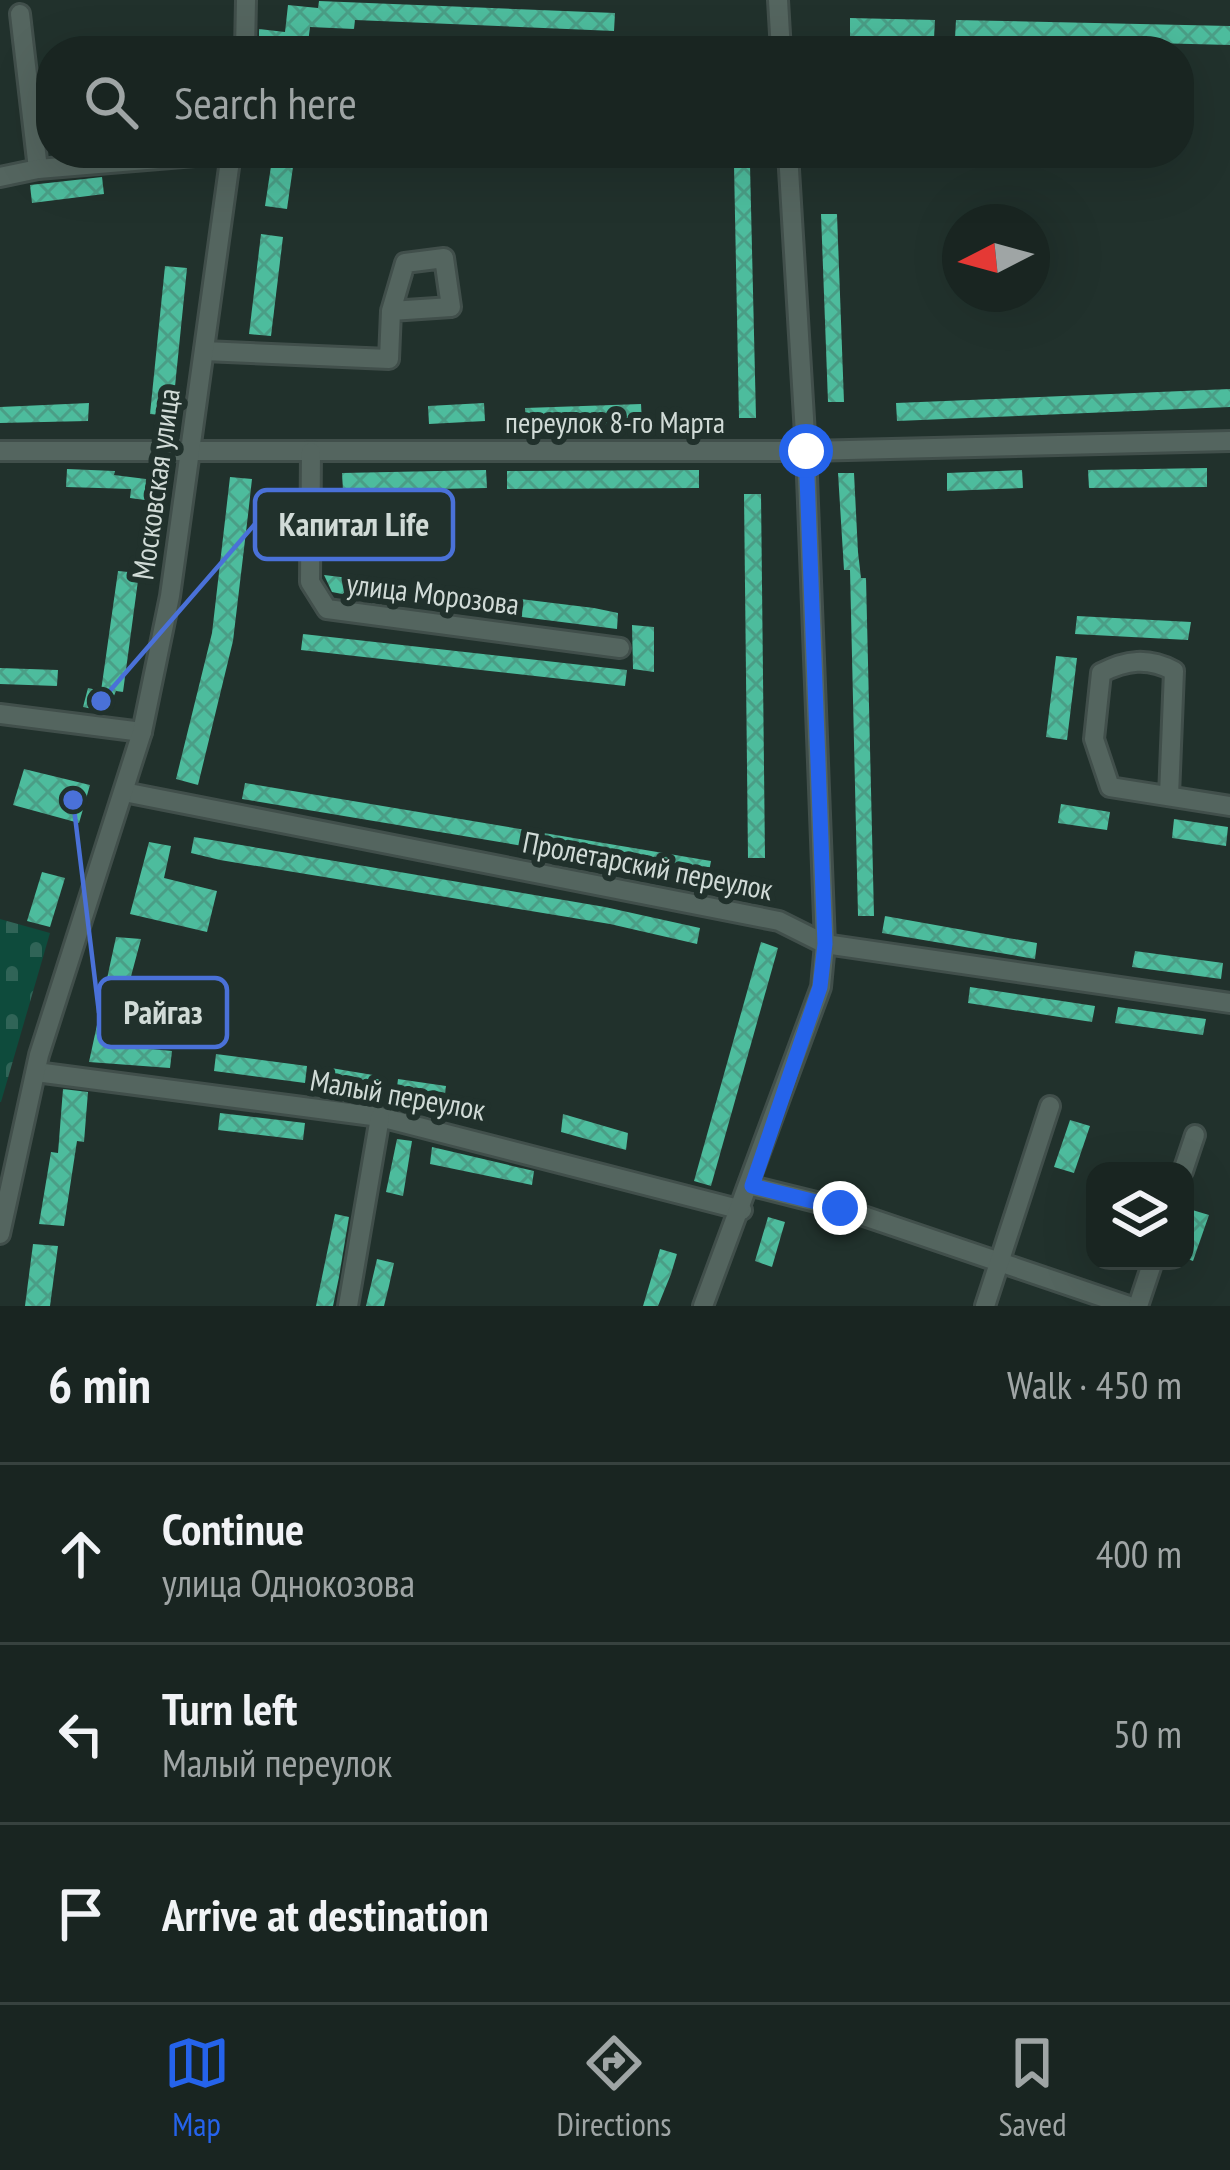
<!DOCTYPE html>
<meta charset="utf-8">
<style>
body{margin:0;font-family:"PT Sans Narrow",sans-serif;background:#26312e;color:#f1f3f6}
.controls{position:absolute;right:36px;bottom:36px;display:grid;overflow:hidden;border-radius:24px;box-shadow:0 12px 48px #0002}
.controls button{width:108px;height:108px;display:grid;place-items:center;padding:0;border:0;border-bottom:3px solid #37423f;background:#192521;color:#f1f3f6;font:60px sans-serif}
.compass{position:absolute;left:942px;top:204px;width:108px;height:108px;border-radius:50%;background:#192521;box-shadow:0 12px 48px #0002;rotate:264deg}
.stop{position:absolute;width:36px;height:36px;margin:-27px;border:9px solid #2563eb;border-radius:50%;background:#fff}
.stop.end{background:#2563eb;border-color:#fff;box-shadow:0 3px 12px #0008}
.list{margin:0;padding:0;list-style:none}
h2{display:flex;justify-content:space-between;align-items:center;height:156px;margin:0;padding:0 48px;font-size:51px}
h2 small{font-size:39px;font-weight:400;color:#9fa5a5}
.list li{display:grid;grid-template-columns:78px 1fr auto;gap:36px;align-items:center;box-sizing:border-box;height:180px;padding:0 48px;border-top:3px solid #37423f}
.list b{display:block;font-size:45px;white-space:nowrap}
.list p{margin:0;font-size:39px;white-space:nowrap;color:#9fa5a5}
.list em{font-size:39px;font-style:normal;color:#9fa5a5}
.icon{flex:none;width:66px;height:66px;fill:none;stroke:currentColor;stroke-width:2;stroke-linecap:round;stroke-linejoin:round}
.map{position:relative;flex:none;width:1230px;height:1306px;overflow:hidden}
.search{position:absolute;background:#192521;box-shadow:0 12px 48px #0002;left:36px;right:36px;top:36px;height:132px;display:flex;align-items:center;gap:30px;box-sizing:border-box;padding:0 42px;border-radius:48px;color:#9fa5a5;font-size:45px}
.sheet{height:696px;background:#192521}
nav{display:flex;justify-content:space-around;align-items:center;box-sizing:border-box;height:168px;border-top:3px solid #37423f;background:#192521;font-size:33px;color:#9fa5a5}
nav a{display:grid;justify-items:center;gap:6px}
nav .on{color:#2563eb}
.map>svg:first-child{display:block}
</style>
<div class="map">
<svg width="1230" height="1306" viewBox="0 0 1230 1306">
<defs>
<pattern id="cemetery-stones" width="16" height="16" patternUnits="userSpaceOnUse" patternTransform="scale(3)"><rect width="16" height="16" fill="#0e4b3c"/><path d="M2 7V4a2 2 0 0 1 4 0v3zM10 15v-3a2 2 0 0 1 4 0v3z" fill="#306457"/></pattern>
<pattern id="building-cross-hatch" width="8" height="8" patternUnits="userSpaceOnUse" patternTransform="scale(3)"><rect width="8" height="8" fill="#4dbc9d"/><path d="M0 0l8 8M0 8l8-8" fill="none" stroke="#4a9e86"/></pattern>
</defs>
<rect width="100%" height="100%" fill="#21312c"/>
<polygon fill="url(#cemetery-stones)" points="0,919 50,933 1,1102 0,1102"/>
<g fill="url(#building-cross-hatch)">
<polygon points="319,1 615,13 614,31 355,20 354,29 310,27 307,51 259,49 259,29 285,32 288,5 318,8"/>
<polygon points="850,18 935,20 934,38 850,36"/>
<polygon points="956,20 1230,26 1230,45 955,38"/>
<polygon points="273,153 295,153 287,209 265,206"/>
<polygon points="734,165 750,165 756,418 739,418"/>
<polygon points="102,177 104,194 32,203 30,185"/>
<polygon points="821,214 837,214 844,402 828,402"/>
<polygon points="261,234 283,237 271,336 249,334"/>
<polygon points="165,266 187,268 172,416 150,414"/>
<polygon points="1230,389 1230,407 897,421 896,403"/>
<polygon points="89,403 88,421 0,423 0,407"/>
<polygon points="484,403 485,421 429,424 428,406"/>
<polygon points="641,404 642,423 526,427 525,408"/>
<polygon points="1207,468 1207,487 1089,488 1088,470"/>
<polygon points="67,469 115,471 114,475 154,480 152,501 130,498 131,489 66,487"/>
<polygon points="486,470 487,488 343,491 342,473"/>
<polygon points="699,470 699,488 507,489 507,471"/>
<polygon points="1022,470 1023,488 947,491 947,473"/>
<polygon points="838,473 854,473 858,552 861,578 866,578 874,916 858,916 850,570 844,570"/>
<polygon points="230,477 252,479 248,515 233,641 198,785 176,779 212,633"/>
<polygon points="744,494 761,494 765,858 748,858"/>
<polygon points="118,571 139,573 123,692 116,691 107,712 83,707 88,688 101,691"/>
<polygon points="324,575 594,608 618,613 617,629 347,595 332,592"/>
<polygon points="1077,616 1191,622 1188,640 1075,634"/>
<polygon points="632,625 654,627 654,672 633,669"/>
<polygon points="303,634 627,670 625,686 301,650"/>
<polygon points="1056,656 1077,658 1067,740 1046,737"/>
<polygon points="0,668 58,670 57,686 0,684"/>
<polygon points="24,769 90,785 79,823 13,805"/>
<polygon points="245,783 711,861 708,877 242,799"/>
<polygon points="1061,804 1110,812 1107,830 1058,823"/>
<polygon points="1174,819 1228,827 1226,846 1172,838"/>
<polygon points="194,837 605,907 700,928 697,944 610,924 220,860 191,853"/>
<polygon points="149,842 171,846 164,878 217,891 207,932 130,914"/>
<polygon points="42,872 65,878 50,927 27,921"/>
<polygon points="885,916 1037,943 1035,959 882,933"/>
<polygon points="116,937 141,939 122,1010 118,1046 172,1051 170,1068 89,1062"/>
<polygon points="761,942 778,948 711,1186 694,1181"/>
<polygon points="1135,951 1223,963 1221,979 1132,967"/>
<polygon points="970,987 1095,1006 1092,1022 968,1003"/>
<polygon points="1118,1007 1206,1019 1203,1035 1115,1023"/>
<polygon points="216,1054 307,1066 305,1083 214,1071"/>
<polygon points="331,1068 379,1076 377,1093 329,1085"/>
<polygon points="398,1079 446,1086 444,1103 396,1096"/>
<polygon points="63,1089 88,1092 84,1142 77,1141 64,1226 39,1224 51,1152 58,1153"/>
<polygon points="220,1113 305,1123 303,1140 218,1130"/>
<polygon points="563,1114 628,1133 626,1150 561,1132"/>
<polygon points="1070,1120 1090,1126 1074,1173 1054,1167"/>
<polygon points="397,1139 412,1141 403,1196 386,1192"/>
<polygon points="432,1147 534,1171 532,1185 430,1164"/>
<polygon points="1189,1209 1209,1215 1193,1261 1185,1258"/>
<polygon points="335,1214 349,1217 339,1277 333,1306 316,1306"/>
<polygon points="768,1217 785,1222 772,1267 755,1261"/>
<polygon points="33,1244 58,1246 50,1306 25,1306"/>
<polygon points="660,1249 677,1254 671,1274 658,1306 643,1306"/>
<polygon points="377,1259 394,1263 389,1286 384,1306 366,1306"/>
</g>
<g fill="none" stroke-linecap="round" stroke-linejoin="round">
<g stroke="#414f4b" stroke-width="24">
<g id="minor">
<polyline points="778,0 781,51"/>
<polyline points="20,14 38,169"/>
<polyline points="245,51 246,0"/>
<polyline points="0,177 38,169 231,153"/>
<polyline points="204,351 389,359 391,311 405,263 444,258 451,307 391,311"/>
<polyline points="0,451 806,451 1230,441"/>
<polyline points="311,452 310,582 327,609 620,648"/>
<polyline points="0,714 142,732"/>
<polyline points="124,792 779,921 825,944 1230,1003"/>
<path d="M1169,796L1174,671C1148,657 1126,660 1101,673L1094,739L1110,787L1230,806"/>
<polyline points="36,1072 380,1117 742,1210"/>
<polyline points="1183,1171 1195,1135"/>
<polyline points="752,1186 840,1208 1129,1306"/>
<polyline points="0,1234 39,1055 142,732 170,596 231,153"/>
<polyline points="348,1306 380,1117"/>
<polyline points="703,1306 821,987 825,944 806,451 788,153"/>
<polyline points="985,1306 1050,1106"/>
<polyline points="1138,1306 1153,1261"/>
</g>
</g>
<use href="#minor" stroke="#54655f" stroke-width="18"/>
</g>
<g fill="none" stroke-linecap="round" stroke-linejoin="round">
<polyline stroke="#2563eb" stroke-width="15" points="806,451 825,944 820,987 752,1186 840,1208"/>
</g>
<g text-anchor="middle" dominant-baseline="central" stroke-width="12" stroke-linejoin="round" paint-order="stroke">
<g font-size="30" fill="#d1dbd7" stroke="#21312c">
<text x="615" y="421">переулок 8-го Марта</text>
<text transform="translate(155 484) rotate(-82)">Московская улица</text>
<text transform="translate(433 593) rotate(7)">улица Морозова</text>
<text transform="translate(648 865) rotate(11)">Пролетарский переулок</text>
<text transform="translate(398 1094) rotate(10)">Малый переулок</text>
</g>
</g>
<path fill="none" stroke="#4a71d8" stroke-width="4.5" d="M101 701L255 524M73 800L99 1013"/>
<g fill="#4a71d8" stroke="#21312c" stroke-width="4.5">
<circle cx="101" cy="701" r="12"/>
<circle cx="73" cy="800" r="12"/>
</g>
<g fill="#21312c" stroke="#4a71d8" stroke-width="4.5">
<rect x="255" y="490" width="198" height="69" rx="12"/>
<rect x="99" y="978" width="128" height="69" rx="12"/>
</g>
<g font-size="33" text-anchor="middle" font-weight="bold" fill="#d1dbd7">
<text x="354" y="536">Капитал Life</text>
<text x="163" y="1024">Райгаз</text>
</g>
</svg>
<div class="controls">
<button><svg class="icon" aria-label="layers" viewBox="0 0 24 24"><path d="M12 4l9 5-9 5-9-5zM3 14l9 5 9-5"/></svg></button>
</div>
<svg class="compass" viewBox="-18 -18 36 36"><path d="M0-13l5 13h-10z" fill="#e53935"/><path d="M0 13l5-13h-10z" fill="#9fa5a5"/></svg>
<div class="stop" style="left:806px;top:451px"></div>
<div class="stop end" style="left:840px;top:1208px"></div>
<div class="search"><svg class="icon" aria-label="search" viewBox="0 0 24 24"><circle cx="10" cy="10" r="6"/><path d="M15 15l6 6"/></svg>Search here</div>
</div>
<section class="sheet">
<h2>6 min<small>Walk · 450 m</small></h2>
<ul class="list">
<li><svg class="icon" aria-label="ahead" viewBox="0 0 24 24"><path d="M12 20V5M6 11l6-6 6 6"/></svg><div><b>Continue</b><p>улица Однокозова</p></div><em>400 m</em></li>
<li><svg class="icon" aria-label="left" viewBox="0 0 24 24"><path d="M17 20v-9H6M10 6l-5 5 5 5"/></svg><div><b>Turn left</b><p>Малый переулок</p></div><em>50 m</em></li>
<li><svg class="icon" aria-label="arrive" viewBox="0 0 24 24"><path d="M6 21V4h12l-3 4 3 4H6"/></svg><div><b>Arrive at destination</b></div></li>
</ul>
</section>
<nav>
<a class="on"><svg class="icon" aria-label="map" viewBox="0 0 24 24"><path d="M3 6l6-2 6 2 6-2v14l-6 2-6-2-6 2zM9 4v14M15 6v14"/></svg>Map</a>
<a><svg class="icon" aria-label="directions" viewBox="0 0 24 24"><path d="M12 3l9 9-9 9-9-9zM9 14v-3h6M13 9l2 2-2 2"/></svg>Directions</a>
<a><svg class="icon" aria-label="saved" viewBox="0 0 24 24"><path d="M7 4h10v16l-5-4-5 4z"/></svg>Saved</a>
</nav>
